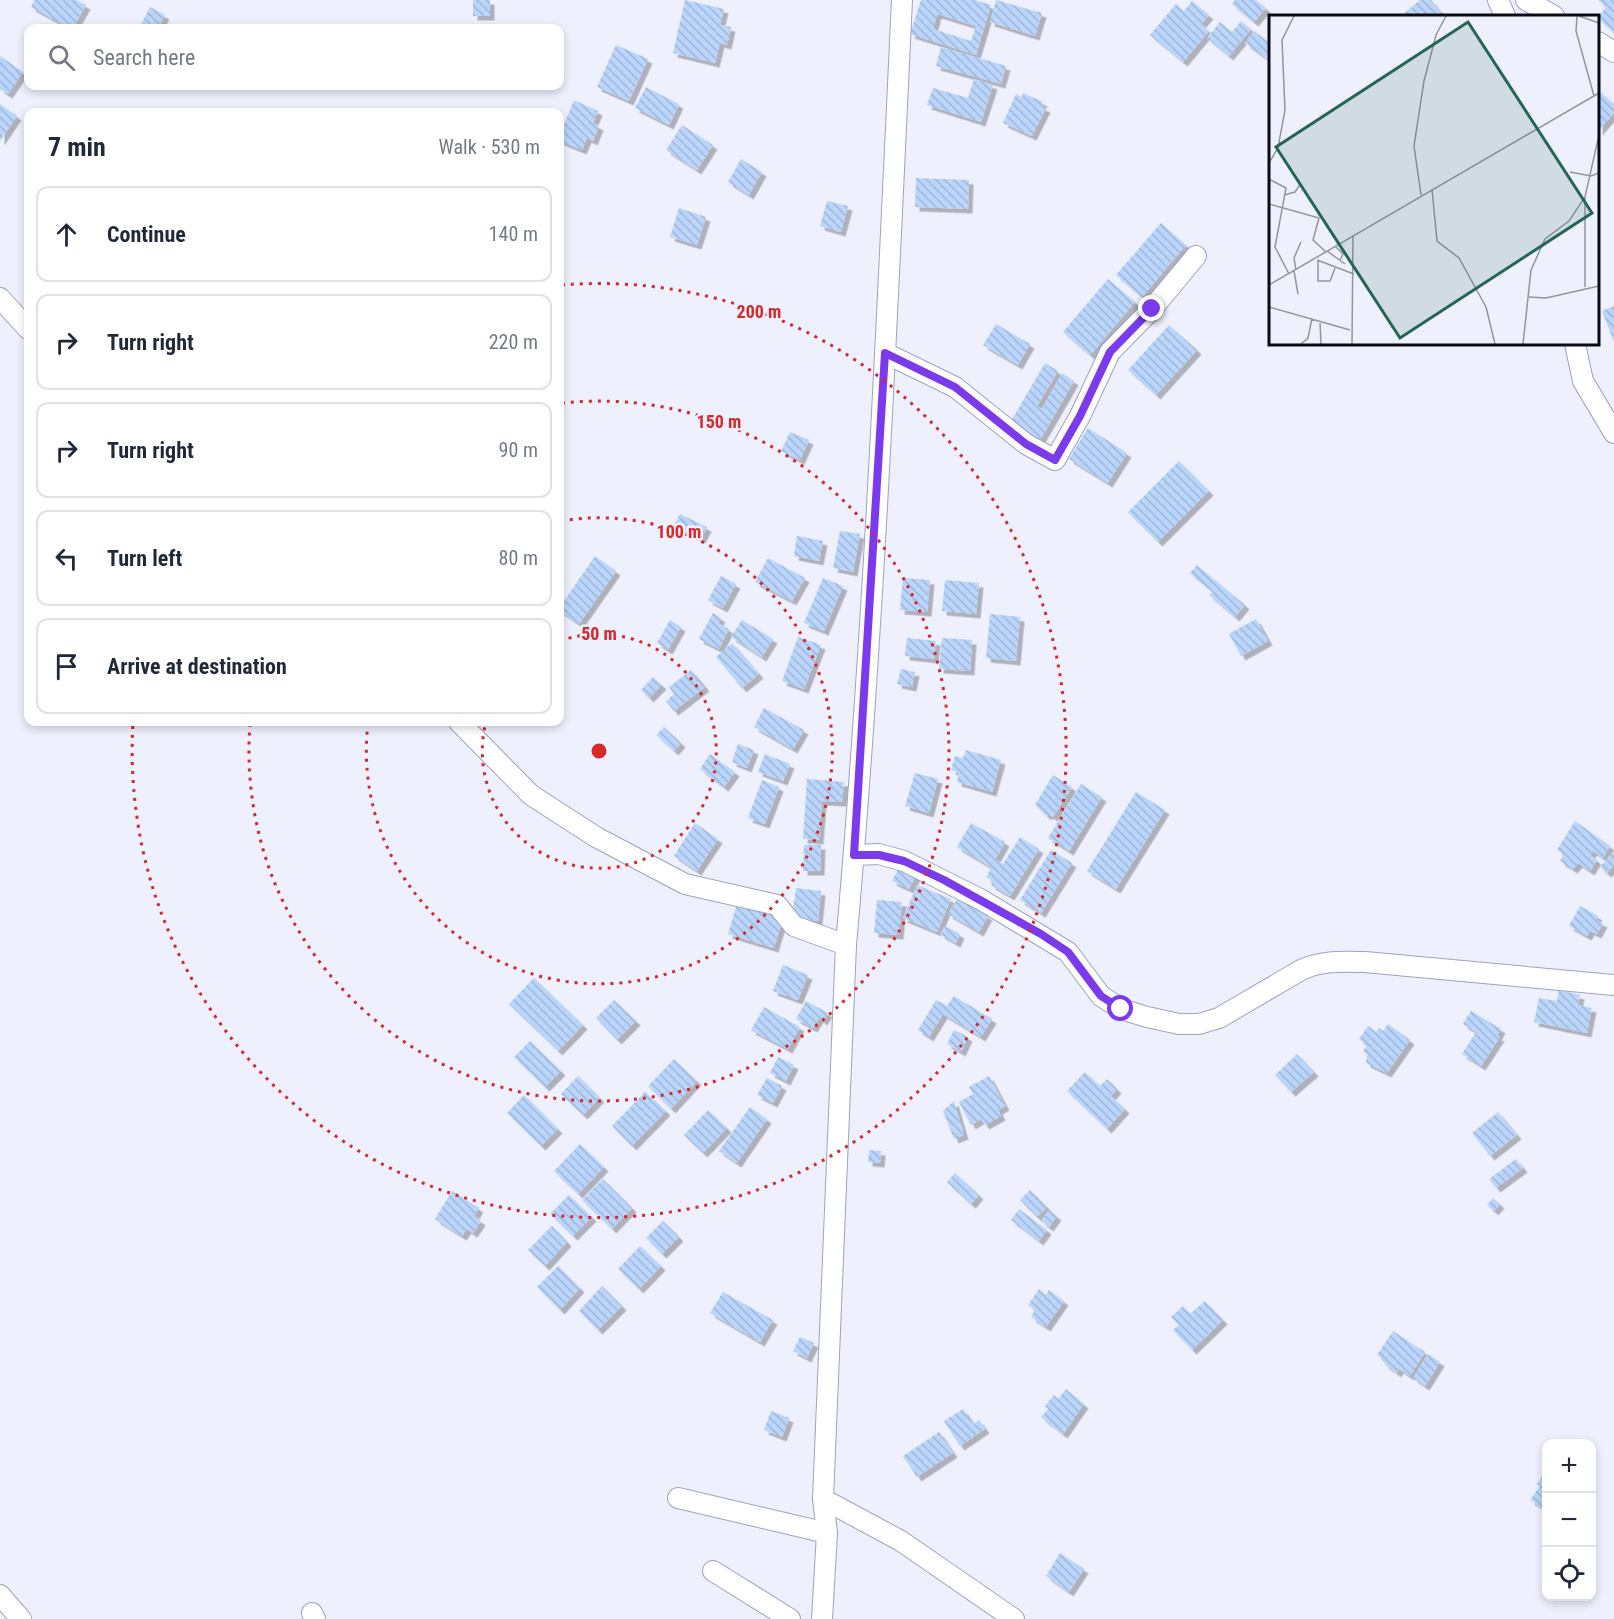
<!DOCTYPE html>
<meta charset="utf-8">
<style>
body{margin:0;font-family:"Roboto Condensed",sans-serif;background:#f6f6f7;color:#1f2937}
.controls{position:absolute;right:18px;bottom:18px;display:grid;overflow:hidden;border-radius:12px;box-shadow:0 3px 9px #0003}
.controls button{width:54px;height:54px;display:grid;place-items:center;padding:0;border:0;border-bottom:2px solid #e0e1e3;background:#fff;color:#1f2937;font:30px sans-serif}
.stop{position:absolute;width:18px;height:18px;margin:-14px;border:4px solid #7c3aed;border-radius:50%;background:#fff}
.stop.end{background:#7c3aed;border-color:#fff;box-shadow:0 2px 6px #0008}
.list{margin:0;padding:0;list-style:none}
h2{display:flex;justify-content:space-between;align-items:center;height:78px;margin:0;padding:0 24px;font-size:26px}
h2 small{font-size:20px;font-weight:400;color:#747a83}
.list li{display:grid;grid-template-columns:39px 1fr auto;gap:18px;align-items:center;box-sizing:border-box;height:96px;margin:0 12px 12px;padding:0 12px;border:2px solid #e0e1e3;border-radius:12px}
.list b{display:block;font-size:22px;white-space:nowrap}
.list em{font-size:20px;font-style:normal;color:#747a83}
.icon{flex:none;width:33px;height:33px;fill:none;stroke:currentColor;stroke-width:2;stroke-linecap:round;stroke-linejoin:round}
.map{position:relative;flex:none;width:1614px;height:1619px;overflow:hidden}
.search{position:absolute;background:#fff;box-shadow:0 3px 9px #0003;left:24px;top:24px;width:540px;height:66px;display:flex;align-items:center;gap:15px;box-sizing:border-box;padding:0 21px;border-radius:12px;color:#747a83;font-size:22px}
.panel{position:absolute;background:#fff;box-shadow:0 3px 9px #0003;left:24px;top:108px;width:540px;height:618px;border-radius:12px}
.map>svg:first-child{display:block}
</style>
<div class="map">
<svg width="1614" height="1619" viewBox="0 0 1614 1619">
<defs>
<pattern id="building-back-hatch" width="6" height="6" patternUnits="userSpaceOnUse" patternTransform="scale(1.5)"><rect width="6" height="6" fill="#bad5fc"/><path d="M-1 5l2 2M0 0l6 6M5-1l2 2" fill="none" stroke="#9fb6d7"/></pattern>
<filter id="shadow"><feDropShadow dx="4.5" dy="4.5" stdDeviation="0" flood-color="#0004"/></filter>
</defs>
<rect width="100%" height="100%" fill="#eef0fd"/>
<g fill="url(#building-back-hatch)" fill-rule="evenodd" filter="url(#shadow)">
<polygon points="34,0 76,0 86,5 73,28 70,28 31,7"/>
<rect x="473" y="0" width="17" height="16"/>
<polygon points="685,0 724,9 720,25 731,27 727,45 720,43 715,63 673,53"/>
<path d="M921,0H975L991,5L976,55L910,34ZM937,14L976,26L971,41L933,29Z"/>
<polygon points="996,0 1042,13 1035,36 990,22"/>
<polygon points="1235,0 1256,0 1266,8 1254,22 1232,4"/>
<polygon points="1420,0 1431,0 1441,12 1435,16 1401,16"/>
<polygon points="1598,0 1614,0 1614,33 1598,18 1606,7"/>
<polygon points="1192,1 1209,15 1201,24 1209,31 1183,62 1150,35 1176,4 1184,11"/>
<polygon points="150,7 165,15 158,28 139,28"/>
<polygon points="1241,21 1251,29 1229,56 1207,38 1220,22 1232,32"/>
<polygon points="1254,31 1270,43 1270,61 1245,43"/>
<polygon points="616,45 648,59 629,101 597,87"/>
<polygon points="941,47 1006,66 1001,84 936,66"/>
<polygon points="0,56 23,72 8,94 0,89"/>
<polygon points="974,79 993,85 981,122 927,105 933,88 968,98"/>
<polygon points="646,87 679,104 669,125 635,108"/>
<polygon points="1599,91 1614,104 1614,113 1598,131"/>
<polygon points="1023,93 1043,102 1041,106 1046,108 1032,136 1003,123 1016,94 1022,97"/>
<polygon points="574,100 598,111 593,123 599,126 593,141 587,138 582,150 560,141 560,134"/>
<polygon points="0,104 17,116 0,141"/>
<polygon points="682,125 713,145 697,170 666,150"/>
<polygon points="741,159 762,172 749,195 728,182"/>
<polygon points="916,178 969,180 968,209 915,207"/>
<polygon points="827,201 848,206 841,232 820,226"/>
<polygon points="679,208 706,217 697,245 670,237"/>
<polygon points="1161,223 1186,245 1142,297 1116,275"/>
<polygon points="1108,279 1135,302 1090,355 1063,332"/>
<polygon points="1614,306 1614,342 1602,311"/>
<polygon points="996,324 1030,344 1018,365 983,345"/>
<polygon points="1169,325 1197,350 1156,395 1128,370"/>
<polygon points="1045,363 1058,371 1037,406 1042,409 1062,373 1074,381 1040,440 1010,423"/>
<polygon points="1088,428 1127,453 1108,483 1069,459"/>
<polygon points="790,432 809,440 800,460 781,451"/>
<polygon points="1179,461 1209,491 1158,542 1128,512"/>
<polygon points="680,514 707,527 701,539 674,526"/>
<polygon points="840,531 860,534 853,572 833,568"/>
<polygon points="797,536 823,541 819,561 794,556"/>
<polygon points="595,556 616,571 579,624 560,611 560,607"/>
<polygon points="768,558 805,578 792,601 755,582"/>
<polygon points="1197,565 1245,605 1235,617 1209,595 1213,592 1190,573"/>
<polygon points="721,576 736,584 723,608 708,600"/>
<polygon points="823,578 843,586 824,631 804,623"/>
<polygon points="903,578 930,580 927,612 900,610"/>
<polygon points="945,580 979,583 976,614 942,611"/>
<polygon points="713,613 721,618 718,623 729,629 719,649 699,639"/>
<polygon points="990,614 1020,617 1016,661 986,658"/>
<polygon points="1256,619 1268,641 1241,656 1229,634"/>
<polygon points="670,620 681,627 668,650 657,643"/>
<polygon points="742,620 773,639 762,657 731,637"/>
<polygon points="798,637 821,645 804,689 782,681"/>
<polygon points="907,638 936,641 934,659 905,656"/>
<polygon points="942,638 972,640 970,671 939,669"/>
<polygon points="732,643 759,674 742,688 716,657"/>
<polygon points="901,669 915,672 912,687 897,684"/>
<polygon points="691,670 705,687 674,711 666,701 674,694 669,687"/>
<polygon points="653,677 662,685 649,698 641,690"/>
<polygon points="764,708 804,730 793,749 754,727"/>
<polygon points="664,727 681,743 674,751 656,735"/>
<polygon points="738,744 754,750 747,768 732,762"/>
<polygon points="966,750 1001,760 992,792 957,782 959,773 951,770 955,756 963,758"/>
<polygon points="710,754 735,772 724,787 700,769"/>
<polygon points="765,754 790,764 783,781 758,772"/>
<polygon points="915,773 938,779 929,813 905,806"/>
<polygon points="1053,775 1072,787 1053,817 1049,814 1047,816 1035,805"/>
<polygon points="807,779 844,782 842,802 822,801 819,840 803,839"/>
<polygon points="762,780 779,787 765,824 748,818"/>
<polygon points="1081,784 1102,797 1069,851 1048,838"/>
<polygon points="1136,792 1165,810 1116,889 1087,871"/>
<polygon points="1575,821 1610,846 1603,858 1593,851 1590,855 1597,860 1590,871 1578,863 1573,869 1560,861 1564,854 1557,850"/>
<polygon points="695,823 718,839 697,871 674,856"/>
<polygon points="971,823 1005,842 991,867 957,847"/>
<polygon points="1020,837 1039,849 1010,896 991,885 993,881 986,877 996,860 1003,864"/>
<polygon points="804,845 821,845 820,871 803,871"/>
<polygon points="1051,850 1072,863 1041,913 1020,900"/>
<polygon points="1614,851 1614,865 1607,873 1600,867"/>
<polygon points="900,866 917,874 909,889 892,881"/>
<polygon points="917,885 951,899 937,932 903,918"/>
<polygon points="796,888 821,891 818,921 792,918"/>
<polygon points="965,898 983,908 981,912 988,916 979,932 948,914 957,899 963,902"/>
<polygon points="877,900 902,902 899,935 874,933"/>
<polygon points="737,904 783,918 774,948 728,934"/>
<polygon points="1580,906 1598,916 1596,920 1603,923 1597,934 1590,931 1587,936 1569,926"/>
<polygon points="945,926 960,934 956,943 940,934"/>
<polygon points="783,965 808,975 798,1000 773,991"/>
<polygon points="534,978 583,1025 558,1051 509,1004"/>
<polygon points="1559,990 1580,995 1578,1005 1592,1008 1587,1033 1534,1022 1539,998 1557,1001"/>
<polygon points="954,996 992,1019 981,1037 943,1014 929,1037 918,1030 936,1000 947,1006"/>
<polygon points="614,1000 636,1021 617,1040 596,1018"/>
<polygon points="806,1001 828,1013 823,1021 819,1018 813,1028 796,1019"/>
<polygon points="764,1007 800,1027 788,1049 751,1030"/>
<polygon points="1471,1011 1501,1029 1497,1036 1500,1037 1481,1066 1462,1054 1476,1032 1463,1024"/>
<polygon points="1388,1024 1410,1040 1387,1073 1366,1063 1367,1054 1363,1051 1367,1045 1359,1039 1368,1026 1376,1032 1379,1028 1383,1031"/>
<polygon points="954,1030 968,1037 961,1052 947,1044"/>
<polygon points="530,1041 561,1071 545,1087 514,1057"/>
<polygon points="1297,1054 1314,1072 1291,1092 1275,1075"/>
<polygon points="778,1057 794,1065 786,1081 770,1073"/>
<polygon points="674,1059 697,1081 671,1109 648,1086"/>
<polygon points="1085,1072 1100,1086 1107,1079 1117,1089 1111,1096 1125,1109 1107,1129 1067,1091"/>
<polygon points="578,1076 600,1098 583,1115 561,1094"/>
<polygon points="989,1076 1005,1106 998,1110 1001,1116 985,1125 981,1119 971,1125 959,1102 973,1094 969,1087"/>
<polygon points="767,1078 782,1086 773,1103 757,1095"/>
<polygon points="645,1092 666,1111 632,1146 612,1126"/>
<polygon points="524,1095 558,1129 541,1146 507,1113"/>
<polygon points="954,1101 964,1135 954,1139 943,1111"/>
<polygon points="750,1107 767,1119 737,1163 719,1151"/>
<polygon points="708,1110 727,1128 703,1153 684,1135"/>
<polygon points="1498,1112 1517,1135 1490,1156 1472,1133"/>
<polygon points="580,1144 604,1167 578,1194 554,1171"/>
<polygon points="869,1150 881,1151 880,1163 868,1162"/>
<polygon points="1516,1159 1523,1168 1496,1188 1489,1179"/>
<polygon points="955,1173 979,1195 971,1204 947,1182"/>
<polygon points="603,1179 632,1208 612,1229 582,1200"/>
<polygon points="1030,1190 1047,1207 1037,1217 1020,1200"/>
<polygon points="452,1191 479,1208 474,1216 481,1221 473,1233 467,1229 462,1236 435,1219"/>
<polygon points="569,1195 592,1217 573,1236 550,1214"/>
<polygon points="1493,1198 1500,1204 1494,1211 1487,1205"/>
<polygon points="1019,1209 1047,1230 1039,1241 1011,1220"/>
<polygon points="1049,1210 1057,1216 1049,1227 1041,1221"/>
<polygon points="663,1221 679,1237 662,1254 646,1238"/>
<polygon points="552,1226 567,1242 545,1266 528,1250"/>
<polygon points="640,1246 661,1266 639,1289 618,1269"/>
<polygon points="558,1266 580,1288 560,1310 537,1287"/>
<polygon points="602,1286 622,1306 598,1330 579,1311"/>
<polygon points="1039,1289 1046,1295 1049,1290 1064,1301 1046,1327 1031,1317 1035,1310 1028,1305"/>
<polygon points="723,1292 773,1320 760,1342 710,1313"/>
<polygon points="1205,1301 1223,1320 1192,1350 1173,1330 1179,1325 1171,1317 1183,1306 1190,1314"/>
<polygon points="1393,1331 1425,1352 1410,1376 1399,1369 1397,1373 1384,1364 1386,1361 1377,1355"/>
<polygon points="800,1337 814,1343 807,1358 793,1351"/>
<polygon points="1428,1354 1440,1362 1425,1386 1413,1378"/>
<polygon points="1066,1389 1084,1404 1063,1434 1041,1417 1048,1409 1045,1406 1054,1395 1058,1399"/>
<polygon points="963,1409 973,1424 979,1420 985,1429 960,1446 944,1421"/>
<polygon points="771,1411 789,1418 782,1437 764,1430"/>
<polygon points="939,1432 953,1453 917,1477 903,1456"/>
<polygon points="1543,1475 1546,1477 1546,1510 1530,1500 1540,1486 1537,1484"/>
<polygon points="1060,1553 1084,1569 1069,1592 1046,1576"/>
</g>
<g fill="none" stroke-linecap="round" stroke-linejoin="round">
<g stroke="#9ea2c0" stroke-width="22">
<g id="minor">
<polyline points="1498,0 1505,16"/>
<polyline points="1526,0 1554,16"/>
<polyline points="1598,42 1614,52"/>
<polyline points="0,298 28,329"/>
<polyline points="1575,344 1583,381 1614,433"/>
<polyline points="885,353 955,387 1026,444 1055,460 1080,416 1110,352 1152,309 1196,256"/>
<polyline points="459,722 531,795 596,837 685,884 777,905 794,926 846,945"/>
<path d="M854,855L879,854L904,861L980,899L1068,952L1101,996L1121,1009L1147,1017L1179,1024H1199L1219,1018L1301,970C1322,960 1343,962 1365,962L1614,985"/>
<polyline points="678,1498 827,1533"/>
<polyline points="823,1499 901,1541 1014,1619"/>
<polyline points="713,1571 790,1619"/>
<polyline points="0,1595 21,1619"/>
<polyline points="312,1613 315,1619"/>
<path d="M822,1619L827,1533L823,1499L846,945C874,631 887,315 902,0"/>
</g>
</g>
<use href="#minor" stroke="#fff" stroke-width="20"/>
</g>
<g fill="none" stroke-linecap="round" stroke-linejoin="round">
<polyline stroke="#7c3aed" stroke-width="8" points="1121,1009 1101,996 1068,952 1041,934 944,880 904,861 879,855 854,855 885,353 955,387 1026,444 1055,460 1080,416 1110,352 1152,309"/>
</g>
<g fill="none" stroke="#d62828" stroke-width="3" stroke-dasharray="3 6">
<path d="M560 641A117 117 0 1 1 486 722"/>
<path d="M561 521A233 233 0 1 1 368 723"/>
<path d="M562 403A350 350 0 1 1 250 724"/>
<path d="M562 285A467 467 0 1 1 133 722"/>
</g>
<g transform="translate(1269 15)">
<rect width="330" height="330" fill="#eef0fd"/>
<path fill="none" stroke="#9394a1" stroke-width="1.5" d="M308,1L307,16L325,81M310,1L330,8M0,148L9,133L16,95L13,25L25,1M301,157L322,161L330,158M0,164L17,173L6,232L20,259M163,174L168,226L190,243L217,292L226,329M15,180L26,177L32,168M152,180L145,131L155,66L167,20L177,1M0,189L50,203L44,225L57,237M66,231L74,239L71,245M58,236L76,249M48,245L85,259M49,246V266H61L66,253M27,255L25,243L32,227M25,256L29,279M0,270L330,78M316,272V182M260,282L277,283L330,271M0,292L81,315M51,308L52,329M32,329L39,323L43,303M83,329L84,220M254,329L262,255L276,224L300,206L316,182L330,120"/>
<path fill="#256553" fill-opacity="0.15" stroke="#256553" stroke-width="3" d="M199,7L323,198L131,323L7,132Z"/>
<rect width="330" height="330" fill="none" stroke="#0b0b16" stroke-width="3"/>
</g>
<circle cx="599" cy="751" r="9" fill="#d62828" stroke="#eef0fd" stroke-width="3"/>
<g font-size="18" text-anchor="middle" font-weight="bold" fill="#d62828" stroke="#eef0fd" stroke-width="5" stroke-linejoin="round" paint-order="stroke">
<text x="759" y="318">200 m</text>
<text x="719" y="428">150 m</text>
<text x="679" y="538">100 m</text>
<text x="599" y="640">50 m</text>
</g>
</svg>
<div class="controls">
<button>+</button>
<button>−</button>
<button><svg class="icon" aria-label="locate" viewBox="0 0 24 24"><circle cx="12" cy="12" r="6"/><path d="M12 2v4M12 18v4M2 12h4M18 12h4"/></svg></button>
</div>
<div class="stop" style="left:1121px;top:1009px"></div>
<div class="stop end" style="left:1152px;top:309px"></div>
<div class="search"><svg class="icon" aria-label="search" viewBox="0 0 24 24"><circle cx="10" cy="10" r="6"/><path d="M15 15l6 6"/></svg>Search here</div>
<section class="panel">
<h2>7 min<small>Walk · 530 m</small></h2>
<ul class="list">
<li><svg class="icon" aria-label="ahead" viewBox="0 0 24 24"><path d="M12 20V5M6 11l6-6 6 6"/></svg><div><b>Continue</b></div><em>140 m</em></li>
<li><svg class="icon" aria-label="right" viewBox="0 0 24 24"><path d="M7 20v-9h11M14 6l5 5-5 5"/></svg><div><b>Turn right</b></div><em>220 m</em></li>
<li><svg class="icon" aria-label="right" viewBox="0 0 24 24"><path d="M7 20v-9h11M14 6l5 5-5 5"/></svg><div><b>Turn right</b></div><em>90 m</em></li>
<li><svg class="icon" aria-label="left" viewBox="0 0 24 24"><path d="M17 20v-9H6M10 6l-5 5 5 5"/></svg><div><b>Turn left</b></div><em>80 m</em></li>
<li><svg class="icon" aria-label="arrive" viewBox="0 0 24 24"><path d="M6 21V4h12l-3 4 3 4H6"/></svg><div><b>Arrive at destination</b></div></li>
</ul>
</section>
</div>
